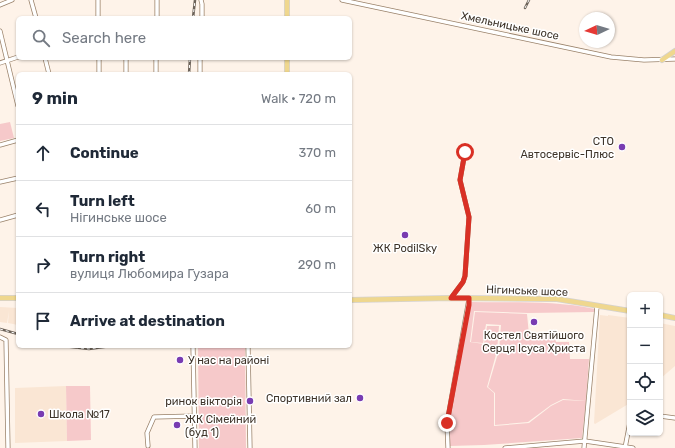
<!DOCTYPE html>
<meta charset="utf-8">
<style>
body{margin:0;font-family:Rubik,sans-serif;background:#f2f2f3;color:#1f2937}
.controls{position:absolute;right:12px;bottom:12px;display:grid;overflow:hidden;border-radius:6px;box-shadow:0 1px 3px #0004}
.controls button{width:36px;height:36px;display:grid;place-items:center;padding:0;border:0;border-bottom:1px solid #e0e1e3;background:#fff;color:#1f2937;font:20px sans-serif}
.compass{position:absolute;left:579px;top:12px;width:36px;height:36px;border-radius:50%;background:#fff;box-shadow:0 1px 3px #0004;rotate:266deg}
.stop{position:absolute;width:12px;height:12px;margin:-9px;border:3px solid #d93025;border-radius:50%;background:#fff}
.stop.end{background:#d93025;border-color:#fff;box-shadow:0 1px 4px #0008}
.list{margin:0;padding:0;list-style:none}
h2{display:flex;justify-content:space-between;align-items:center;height:52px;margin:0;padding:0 16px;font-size:17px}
h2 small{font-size:13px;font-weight:400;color:#747a83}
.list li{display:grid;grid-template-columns:26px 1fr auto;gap:12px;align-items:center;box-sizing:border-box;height:56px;padding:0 16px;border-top:1px solid #e0e1e3}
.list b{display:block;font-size:15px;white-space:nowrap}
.list p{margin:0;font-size:13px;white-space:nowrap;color:#747a83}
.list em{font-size:13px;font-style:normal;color:#747a83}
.icon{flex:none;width:22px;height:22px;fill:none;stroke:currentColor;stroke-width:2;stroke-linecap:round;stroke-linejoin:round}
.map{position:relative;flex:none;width:675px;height:448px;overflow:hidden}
.search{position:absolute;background:#fff;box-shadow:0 1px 3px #0004;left:16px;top:16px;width:336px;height:44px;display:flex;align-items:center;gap:10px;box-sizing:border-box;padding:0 14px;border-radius:6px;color:#747a83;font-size:15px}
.panel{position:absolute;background:#fff;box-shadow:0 1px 3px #0004;left:16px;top:72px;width:336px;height:276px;border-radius:6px}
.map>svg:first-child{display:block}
</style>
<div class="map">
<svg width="675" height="448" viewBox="0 0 675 448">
<rect width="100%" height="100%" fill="#fef3e9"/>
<g fill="#fae6d4">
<polygon points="0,307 18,308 18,325 8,323 9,311 7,323 0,322"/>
<polygon points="600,315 608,316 608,315 630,318 630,403 595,424 594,423"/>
<polygon points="660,323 675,326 675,366 660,379"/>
<polygon points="66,386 67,441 15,443 15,388"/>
</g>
<g fill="#f6c9ca">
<polygon points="10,122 14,138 0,141 0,124"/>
<path d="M470,302C511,303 554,300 595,309L594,312L528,313L474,311L470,342L484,344L487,326H499L497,351L487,387L494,393V426L529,423L551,406L563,400L586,401L582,438L484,445L450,446V419Z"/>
<polygon points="475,312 527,314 529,335 555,335 556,342 569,342 570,359 589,359 586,401 563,399 551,405 528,422 495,425 495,393 488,387 499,350 501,325 486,324 483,343 471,342"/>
<polygon points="198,346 245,346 246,448 199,448"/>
<polygon points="66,386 90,386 91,440 67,441"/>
</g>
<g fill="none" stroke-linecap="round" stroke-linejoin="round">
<g stroke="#998169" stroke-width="5">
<g id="minor">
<polyline points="31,0 36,18"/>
<polyline points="201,0 202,4 202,18"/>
<polyline points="342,0 611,57 644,60 675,59"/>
<polyline points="0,5 12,0"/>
<polyline points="98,18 98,0"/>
<polyline points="157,18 157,0"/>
<polyline points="0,31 18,106"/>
<polyline points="45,58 49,74"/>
<polyline points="99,58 99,74"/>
<polyline points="126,58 126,74"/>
<polyline points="0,63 18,57"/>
<polyline points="156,74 156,58"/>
<polyline points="200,74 200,58"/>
<polyline points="0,145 18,140"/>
<polyline points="0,182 18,178"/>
<polyline points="0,220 18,215"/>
<polyline points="451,298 463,282 465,276 469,217 460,180 465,152"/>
<polyline points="0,337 6,340 8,448"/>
<polyline points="193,346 195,448"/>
<polyline points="248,346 250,448"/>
<polyline points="660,416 675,418"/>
<polyline points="148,446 147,433 154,417 195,416"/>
<polyline points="448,448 447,423 469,299"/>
<polyline points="505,448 585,441 633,448"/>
<polyline points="584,448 597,306"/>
<polyline points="625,448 630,422"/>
</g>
</g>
<g stroke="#d4d2d0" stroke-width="6">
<g id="major">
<polyline points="287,0 287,18"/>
<polyline points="662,60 675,51"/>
<polyline points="287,74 287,58"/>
<polyline points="0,298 18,298"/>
<polyline points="350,300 451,298 557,299 630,311"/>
<polyline points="660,315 675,318"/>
</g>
</g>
<use href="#minor" stroke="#fff" stroke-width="3.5"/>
<use href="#major" stroke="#efd78e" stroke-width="4.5"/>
<g stroke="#6c6258" stroke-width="2.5">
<g id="rail">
<polyline points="525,8 529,0"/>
<polyline points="193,18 195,0"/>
<polyline points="189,74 190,58"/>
<polyline points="0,329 18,334"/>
<polyline points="63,346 89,349 111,346"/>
</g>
</g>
<use href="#rail" stroke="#fff" stroke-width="1" stroke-dasharray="3" stroke-linecap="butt"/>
</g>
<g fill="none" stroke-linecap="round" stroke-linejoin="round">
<polyline stroke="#d93025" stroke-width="5" points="447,423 469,305 469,298 451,298 463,282 465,276 469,217 460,180 465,152"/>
</g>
<g fill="#783cb2" stroke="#fff" stroke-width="1.5">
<circle cx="622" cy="147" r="4"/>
<circle cx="405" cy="235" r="4"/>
<circle cx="534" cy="322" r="4"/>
<circle cx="180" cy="360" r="4"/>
<circle cx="360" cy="398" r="4"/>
<circle cx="250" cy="401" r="4"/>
<circle cx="41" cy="414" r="4"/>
<circle cx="177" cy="425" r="4"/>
</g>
<g text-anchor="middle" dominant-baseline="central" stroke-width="3" stroke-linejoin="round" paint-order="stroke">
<g font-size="11" fill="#3d3329" stroke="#fff">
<text transform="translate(510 26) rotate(12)">Хмельницьке шосе</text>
<text transform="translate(527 291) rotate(2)">Нігинське шосе</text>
</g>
<g font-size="11" fill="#3d3329" stroke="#fff" text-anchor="end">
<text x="614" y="141">СТО<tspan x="614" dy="13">Автосервіс-Плюс</tspan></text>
<text x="405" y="248" text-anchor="middle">ЖК PodilSky</text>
<text x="534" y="335" text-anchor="middle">Костел Святійшого<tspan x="534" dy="13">Серця Ісуса Христа</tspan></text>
<text x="188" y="360" text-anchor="start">У нас на районі</text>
<text x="352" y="398">Спортивний зал</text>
<text x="242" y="401">ринок вікторія</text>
<text x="49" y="414" text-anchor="start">Школа №17</text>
<text x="185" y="419" text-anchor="start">ЖК Сімейний<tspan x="185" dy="13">(буд 1)</tspan></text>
</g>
</g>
</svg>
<div class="controls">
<button>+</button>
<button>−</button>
<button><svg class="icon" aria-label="locate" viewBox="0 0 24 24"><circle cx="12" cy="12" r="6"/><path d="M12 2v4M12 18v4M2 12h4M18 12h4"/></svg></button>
<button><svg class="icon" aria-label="layers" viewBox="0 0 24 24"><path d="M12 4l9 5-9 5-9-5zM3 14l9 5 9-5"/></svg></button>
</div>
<svg class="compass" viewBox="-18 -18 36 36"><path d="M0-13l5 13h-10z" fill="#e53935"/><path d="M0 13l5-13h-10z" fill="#747a83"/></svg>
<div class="stop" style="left:465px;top:152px"></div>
<div class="stop end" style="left:447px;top:423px"></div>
<div class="search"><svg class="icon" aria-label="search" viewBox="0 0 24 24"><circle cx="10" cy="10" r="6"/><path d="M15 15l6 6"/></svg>Search here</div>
<section class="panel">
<h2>9 min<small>Walk · 720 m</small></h2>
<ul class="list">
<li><svg class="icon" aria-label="ahead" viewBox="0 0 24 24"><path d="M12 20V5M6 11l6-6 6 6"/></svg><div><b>Continue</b></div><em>370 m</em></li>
<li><svg class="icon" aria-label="left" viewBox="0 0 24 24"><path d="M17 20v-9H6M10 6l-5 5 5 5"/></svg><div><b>Turn left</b><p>Нігинське шосе</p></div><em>60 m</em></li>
<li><svg class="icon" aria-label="right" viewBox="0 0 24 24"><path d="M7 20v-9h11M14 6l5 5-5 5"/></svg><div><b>Turn right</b><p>вулиця Любомира Гузара</p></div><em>290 m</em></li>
<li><svg class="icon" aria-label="arrive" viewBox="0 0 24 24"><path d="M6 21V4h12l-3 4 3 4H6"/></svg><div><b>Arrive at destination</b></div></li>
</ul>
</section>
</div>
